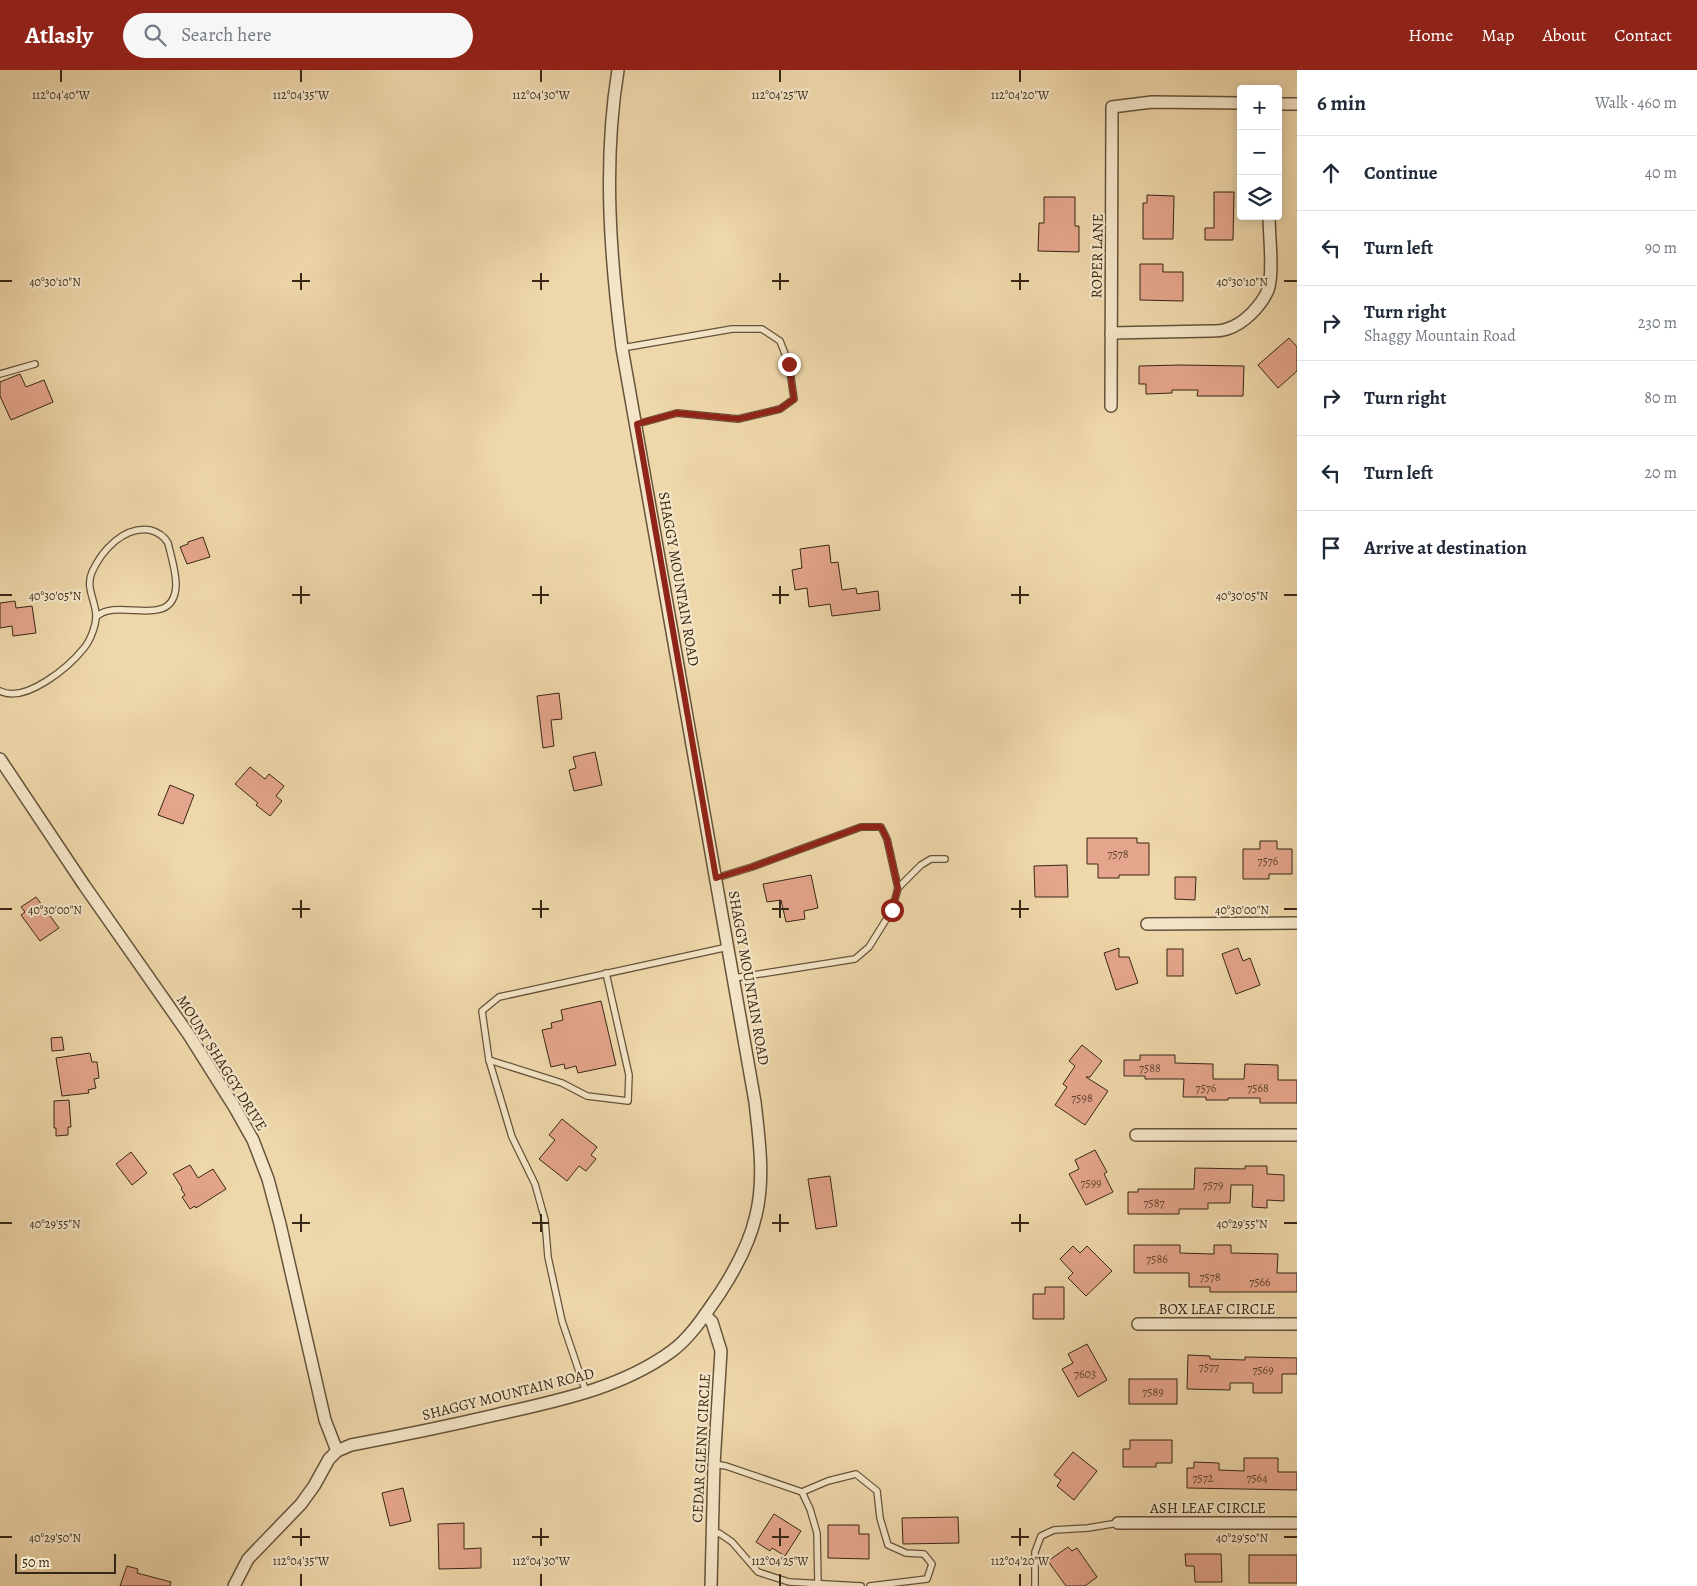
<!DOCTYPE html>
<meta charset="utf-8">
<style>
body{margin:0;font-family:Alegreya,serif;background:#f6f6f7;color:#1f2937}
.controls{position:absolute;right:15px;top:15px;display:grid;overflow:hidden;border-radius:5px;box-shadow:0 2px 12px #0003}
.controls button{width:45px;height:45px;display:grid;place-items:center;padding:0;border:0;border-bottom:1px solid #e0e1e3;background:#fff;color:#1f2937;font:25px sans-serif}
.scale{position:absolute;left:15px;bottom:12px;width:101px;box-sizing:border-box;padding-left:5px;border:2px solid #372715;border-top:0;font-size:14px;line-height:18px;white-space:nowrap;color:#372715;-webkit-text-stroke:4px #f4e5c8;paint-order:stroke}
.stop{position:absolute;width:15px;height:15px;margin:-11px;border:4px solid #8f2418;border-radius:50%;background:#fff}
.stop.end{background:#8f2418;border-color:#fff;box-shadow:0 1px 5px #0008}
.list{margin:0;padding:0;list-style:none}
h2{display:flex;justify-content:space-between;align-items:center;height:65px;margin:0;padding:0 20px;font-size:21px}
h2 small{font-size:16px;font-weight:400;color:#747a83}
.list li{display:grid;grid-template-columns:32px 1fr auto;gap:15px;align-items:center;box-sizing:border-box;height:75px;padding:0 20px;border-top:1px solid #e0e1e3}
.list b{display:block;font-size:19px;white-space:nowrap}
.list p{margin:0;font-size:16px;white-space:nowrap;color:#747a83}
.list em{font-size:16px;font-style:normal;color:#747a83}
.icon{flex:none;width:28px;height:28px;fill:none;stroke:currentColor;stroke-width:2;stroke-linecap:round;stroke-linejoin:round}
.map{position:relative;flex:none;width:1297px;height:1516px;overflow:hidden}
header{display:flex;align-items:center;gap:30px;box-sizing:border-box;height:70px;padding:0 25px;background:#8f2418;color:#fff}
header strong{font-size:24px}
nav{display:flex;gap:28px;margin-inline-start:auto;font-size:18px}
.search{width:350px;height:45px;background:#f6f6f7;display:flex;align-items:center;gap:12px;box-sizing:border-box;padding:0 18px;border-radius:28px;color:#747a83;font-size:19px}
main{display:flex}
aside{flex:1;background:#fff}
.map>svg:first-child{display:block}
</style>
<header>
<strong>Atlasly</strong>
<div class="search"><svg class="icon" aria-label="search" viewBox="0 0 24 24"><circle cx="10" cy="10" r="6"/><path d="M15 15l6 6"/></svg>Search here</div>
<nav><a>Home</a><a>Map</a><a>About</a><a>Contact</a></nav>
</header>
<main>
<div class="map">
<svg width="1297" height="1516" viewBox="0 0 1297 1516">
<rect width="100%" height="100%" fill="#eed7aa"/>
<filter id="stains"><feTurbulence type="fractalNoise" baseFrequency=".004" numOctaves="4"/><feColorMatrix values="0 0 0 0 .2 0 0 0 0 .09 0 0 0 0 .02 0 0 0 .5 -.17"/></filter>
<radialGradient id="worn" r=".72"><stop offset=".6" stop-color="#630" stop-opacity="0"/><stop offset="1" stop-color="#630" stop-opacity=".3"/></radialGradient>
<g fill="#e5a58c" stroke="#372715">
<polygon points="1214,122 1234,122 1233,170 1205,170 1205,158 1214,158"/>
<polygon points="1147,125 1174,126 1173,169 1143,169 1143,133 1147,133"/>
<polygon points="1044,127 1075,127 1075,156 1079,156 1079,182 1038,181 1039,153 1044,153"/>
<polygon points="1140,194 1163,194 1163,202 1183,202 1183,231 1140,230"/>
<polygon points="1289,268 1297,277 1297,301 1278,318 1258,295"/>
<polygon points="1180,295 1244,296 1243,326 1197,326 1198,320 1172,320 1172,323 1146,324 1146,314 1139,314 1139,296"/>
<polygon points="20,304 26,317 44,310 53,332 11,350 0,326 0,312"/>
<polygon points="203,467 210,487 187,494 180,477 188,474 188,472"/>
<polygon points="829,475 831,493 838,492 842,520 856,518 857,524 878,521 880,540 832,546 830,534 809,537 807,518 795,520 792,500 802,498 800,479"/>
<polygon points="15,531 16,538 32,536 36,563 13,566 12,556 0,558 0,533"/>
<polygon points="559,623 562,649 551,650 554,676 543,678 537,626"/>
<polygon points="595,682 602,715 574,721 569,700 576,698 573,687"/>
<polygon points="250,697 265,709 269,704 284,716 276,726 282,731 270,746 256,735 258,733 235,714"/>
<polygon points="170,715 194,725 183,754 158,745"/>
<polygon points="1087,768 1137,768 1137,773 1149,773 1149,805 1119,805 1119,808 1098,808 1098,794 1087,794"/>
<polygon points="1260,771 1277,771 1277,779 1292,779 1292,804 1269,804 1269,809 1243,809 1243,779 1260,779"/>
<polygon points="1067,795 1068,827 1035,827 1034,796"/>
<polygon points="811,805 818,838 804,841 805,849 786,852 781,830 767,832 763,814"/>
<polygon points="1175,807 1196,807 1195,830 1175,829"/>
<polygon points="36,827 59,858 40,871 21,845 25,842 21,837"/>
<polygon points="1119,878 1119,887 1129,887 1138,913 1116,920 1104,883"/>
<polygon points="1238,878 1243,891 1250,888 1260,915 1236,924 1222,884"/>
<rect x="1167" y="879" width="16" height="27"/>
<polygon points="601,931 616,995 578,1003 576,996 565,999 564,994 551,997 542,960 552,958 551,953 563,950 561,940"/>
<polygon points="62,967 64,980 52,981 51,968"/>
<polygon points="1082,975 1102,991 1090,1007 1086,1007 1108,1021 1085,1055 1055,1035 1067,1017 1063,1014 1075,996 1069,991"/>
<polygon points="90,983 92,992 97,992 99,1008 94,1009 96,1018 88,1020 89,1023 62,1026 56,988"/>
<polygon points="1140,985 1175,985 1175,993 1213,994 1213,1009 1244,1009 1245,994 1278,995 1278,1010 1297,1010 1297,1033 1260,1033 1260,1028 1228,1028 1228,1030 1206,1030 1206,1027 1183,1027 1184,1009 1145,1009 1145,1006 1124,1006 1124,990 1140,990"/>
<polygon points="69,1030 71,1057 68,1057 68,1065 56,1066 56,1058 54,1058 54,1031"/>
<polygon points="562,1049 597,1077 591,1085 596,1089 586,1101 579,1096 567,1111 539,1089 555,1070 549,1065"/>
<polygon points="1095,1080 1107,1102 1104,1104 1113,1122 1086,1135 1069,1104 1079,1099 1075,1090"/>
<polygon points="131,1082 147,1103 132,1115 116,1094"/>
<polygon points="190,1095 198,1108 213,1099 226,1119 196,1138 195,1136 190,1139 182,1127 185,1125 181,1119 182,1118 173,1104"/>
<polygon points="1245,1096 1267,1096 1267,1104 1284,1105 1284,1131 1267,1130 1267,1138 1252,1137 1253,1115 1231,1115 1230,1133 1208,1133 1208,1139 1179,1139 1179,1144 1128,1144 1128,1122 1138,1122 1138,1119 1194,1119 1195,1098 1245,1099"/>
<polygon points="830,1106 837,1156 816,1159 808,1109"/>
<polygon points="1134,1175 1180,1175 1180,1183 1214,1184 1214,1175 1231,1175 1231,1183 1278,1184 1277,1203 1297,1203 1297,1222 1210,1222 1210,1217 1189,1217 1189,1203 1134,1203"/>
<polygon points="1073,1176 1080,1183 1087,1176 1112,1201 1086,1226 1068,1208 1073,1203 1060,1189"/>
<polygon points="1045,1217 1064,1217 1064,1249 1033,1249 1033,1224 1045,1224"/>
<polygon points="1087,1274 1107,1310 1078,1327 1062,1299 1073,1293 1068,1284"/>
<polygon points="1188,1285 1210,1286 1210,1289 1245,1290 1245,1287 1297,1288 1297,1304 1282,1304 1282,1323 1253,1323 1253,1313 1230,1313 1230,1320 1187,1319"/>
<rect x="1129" y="1309" width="48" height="25"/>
<polygon points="1130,1370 1172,1370 1172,1393 1156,1393 1156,1397 1123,1397 1123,1379 1130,1379"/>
<polygon points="1073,1382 1097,1401 1074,1430 1057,1416 1061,1410 1054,1405"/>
<polygon points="1244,1388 1278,1388 1278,1402 1297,1402 1297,1420 1187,1418 1187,1398 1194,1398 1194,1392 1219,1393 1219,1400 1244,1401"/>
<polygon points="403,1418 411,1451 390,1456 382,1423"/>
<polygon points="774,1444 801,1461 785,1486 772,1478 770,1481 756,1472"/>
<polygon points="958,1447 959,1473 903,1474 902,1448"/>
<polygon points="464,1453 464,1479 481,1478 481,1498 439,1499 438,1454"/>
<polygon points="828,1455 859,1455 859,1464 869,1464 869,1489 828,1488"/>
<polygon points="1068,1477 1072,1481 1077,1478 1097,1507 1085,1516 1066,1516 1048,1491"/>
<polygon points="1185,1484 1221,1484 1222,1512 1195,1512 1194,1496 1186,1496"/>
<rect x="1249" y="1485" width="48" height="28"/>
<polygon points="127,1496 138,1499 137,1503 171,1512 170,1516 120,1516"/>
</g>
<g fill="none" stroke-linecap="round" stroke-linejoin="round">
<g stroke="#65533a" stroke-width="8">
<g id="lane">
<polyline points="622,278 732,259 762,259 780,271 789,294 794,329 780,339 738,349 677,343 637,354"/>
<polyline points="0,304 35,294"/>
<path d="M0,621C25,634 69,597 84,578C90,571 96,556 96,546C96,531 85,518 92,502C102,480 124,456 150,460C158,462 164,466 168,473C171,486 176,501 176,515C174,562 118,526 96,547"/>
<polyline points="716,808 752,797 861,757 881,757 887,769 898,818"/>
<polyline points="734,908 855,889 869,877 892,840 898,818 921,795 931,789 945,789"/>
<polyline points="489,990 562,1013 587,1026 628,1031 629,1005 606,903"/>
<polyline points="586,1322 562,1251 548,1187 545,1150 535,1114 512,1067 489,990 482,941 499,927 728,877"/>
<polyline points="714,1394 726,1396 802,1422 828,1411 856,1404 877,1421 880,1448 888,1475 906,1483 924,1484 932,1494 927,1509 870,1516"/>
<polyline points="802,1422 810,1439 817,1463 818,1514"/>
<polyline points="712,1463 719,1463 732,1472 758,1502 789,1512 861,1516"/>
<polyline points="1035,1516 1035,1482 1041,1466 1054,1460 1088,1458 1118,1453"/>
</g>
</g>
<g stroke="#65533a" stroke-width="14">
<g id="street">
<polyline points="1278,34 1297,34"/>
<path d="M1111,263L1211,261C1216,261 1222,261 1227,259C1244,254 1261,236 1268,220C1274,204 1269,165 1269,146"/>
<polyline points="1111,336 1112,37 1152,32 1241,33"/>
<polyline points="0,689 84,815 189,965 235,1038 253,1070 268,1109 280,1154 325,1350 337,1381"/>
<polyline points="1147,854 1297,853"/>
<polyline points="1136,1065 1297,1065"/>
<polyline points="705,1245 712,1252 721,1281 714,1394 711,1516"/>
<polyline points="1138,1254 1297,1254"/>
<polyline points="1118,1453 1297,1453"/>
<path d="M234,1516L248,1489L301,1434L314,1416L329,1389L337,1381L351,1375C399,1366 448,1356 495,1345C556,1331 620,1319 672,1281C692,1266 706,1243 720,1223C735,1200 750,1172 756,1145C765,1108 759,1068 755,1032L622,278C610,186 603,92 618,0"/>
</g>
</g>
<use href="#lane" stroke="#f4e5c8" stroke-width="5.5"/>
<use href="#street" stroke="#f4e5c8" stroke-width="11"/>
</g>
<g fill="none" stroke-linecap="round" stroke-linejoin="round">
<polyline stroke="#8f2418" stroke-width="6" points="789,294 794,329 780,339 738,349 677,343 637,354 716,808 752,797 861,757 881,757 887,769 898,818 892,840"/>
</g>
<path fill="none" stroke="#372715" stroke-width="2" d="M61,0V12M301,0V12M541,0V12M780,0V12M1020,0V12M301,203V220M541,203V220M780,203V220M1020,203V220M0,211H12M292,211H310M532,211H549M772,211H789M1011,211H1029M1284,211H1297M301,516V534M541,516V534M780,516V534M1020,516V534M0,525H12M292,525H310M532,525H549M772,525H789M1011,525H1029M1284,525H1297M301,830V848M541,830V848M780,830V848M1020,830V848M0,839H12M292,839H310M532,839H549M772,839H789M1011,839H1029M1284,839H1297M301,1144V1162M541,1144V1162M780,1144V1162M1020,1144V1162M0,1153H12M292,1153H310M532,1153H549M772,1153H789M1011,1153H1029M1284,1153H1297M301,1458V1476M541,1458V1476M780,1458V1476M1020,1458V1476M0,1467H12M292,1467H310M532,1467H549M772,1467H789M1011,1467H1029M1284,1467H1297M301,1504V1516M541,1504V1516M780,1504V1516M1020,1504V1516"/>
<g text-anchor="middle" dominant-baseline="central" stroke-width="4.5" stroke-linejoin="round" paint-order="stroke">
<g font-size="12" fill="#624633">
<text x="1118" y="784">7578</text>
<text x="1268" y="791">7576</text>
<text x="1150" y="998">7588</text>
<text x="1206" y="1018">7576</text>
<text x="1258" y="1018">7568</text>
<text x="1082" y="1028">7598</text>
<text x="1091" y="1113">7599</text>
<text x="1213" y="1115">7579</text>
<text x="1154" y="1133">7587</text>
<text x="1157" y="1189">7586</text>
<text x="1210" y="1207">7578</text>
<text x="1260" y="1212">7566</text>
<text x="1209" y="1297">7577</text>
<text x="1263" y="1300">7569</text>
<text x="1085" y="1304">7603</text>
<text x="1153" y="1322">7589</text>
<text x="1203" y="1408">7572</text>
<text x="1257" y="1408">7564</text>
</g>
<g font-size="15" fill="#372715" stroke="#f4e5c8">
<text transform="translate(1097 186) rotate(-89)">ROPER LANE</text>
<text transform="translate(679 509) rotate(80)">SHAGGY MOUNTAIN ROAD</text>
<text transform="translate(749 908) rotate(80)">SHAGGY MOUNTAIN ROAD</text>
<text transform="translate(222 993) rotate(58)">MOUNT SHAGGY DRIVE</text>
<text x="1217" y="1239">BOX LEAF CIRCLE</text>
<text transform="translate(508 1324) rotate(-14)">SHAGGY MOUNTAIN ROAD</text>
<text transform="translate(701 1378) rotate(-87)">CEDAR GLENN CIRCLE</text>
<text x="1208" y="1438">ASH LEAF CIRCLE</text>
</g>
</g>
<g font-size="12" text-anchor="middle" fill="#372715" stroke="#f4e5c8" stroke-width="4.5" stroke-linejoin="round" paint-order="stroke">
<text x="61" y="29">112°04'40"W</text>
<text x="301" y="29">112°04'35"W</text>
<text x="541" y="29">112°04'30"W</text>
<text x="780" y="29">112°04'25"W</text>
<text x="1020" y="29">112°04'20"W</text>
<text x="55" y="216">40°30'10"N</text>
<text x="1242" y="216">40°30'10"N</text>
<text x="55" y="530">40°30'05"N</text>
<text x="1242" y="530">40°30'05"N</text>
<text x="55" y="844">40°30'00"N</text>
<text x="1242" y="844">40°30'00"N</text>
<text x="55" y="1158">40°29'55"N</text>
<text x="1242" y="1158">40°29'55"N</text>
<text x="55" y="1472">40°29'50"N</text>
<text x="1242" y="1472">40°29'50"N</text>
<text x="301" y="1495">112°04'35"W</text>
<text x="541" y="1495">112°04'30"W</text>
<text x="780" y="1495">112°04'25"W</text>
<text x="1020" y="1495">112°04'20"W</text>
</g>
<rect width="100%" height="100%" filter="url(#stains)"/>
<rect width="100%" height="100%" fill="url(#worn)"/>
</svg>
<div class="controls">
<button>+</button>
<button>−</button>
<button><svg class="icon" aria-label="layers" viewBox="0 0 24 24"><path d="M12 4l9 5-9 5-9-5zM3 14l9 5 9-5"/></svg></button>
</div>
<div class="scale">50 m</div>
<div class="stop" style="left:892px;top:840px"></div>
<div class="stop end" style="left:789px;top:294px"></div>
</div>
<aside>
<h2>6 min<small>Walk · 460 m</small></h2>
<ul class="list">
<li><svg class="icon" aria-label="ahead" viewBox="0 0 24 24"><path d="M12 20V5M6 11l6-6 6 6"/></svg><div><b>Continue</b></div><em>40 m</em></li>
<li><svg class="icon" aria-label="left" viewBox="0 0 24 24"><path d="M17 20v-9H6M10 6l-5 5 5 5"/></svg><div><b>Turn left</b></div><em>90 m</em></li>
<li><svg class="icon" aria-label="right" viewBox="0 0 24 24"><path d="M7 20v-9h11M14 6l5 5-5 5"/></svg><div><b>Turn right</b><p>Shaggy Mountain Road</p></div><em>230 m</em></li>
<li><svg class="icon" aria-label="right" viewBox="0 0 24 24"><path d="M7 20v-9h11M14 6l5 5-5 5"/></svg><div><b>Turn right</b></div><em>80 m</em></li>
<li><svg class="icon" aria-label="left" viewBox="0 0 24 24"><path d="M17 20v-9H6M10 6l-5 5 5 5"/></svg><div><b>Turn left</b></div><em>20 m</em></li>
<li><svg class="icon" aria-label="arrive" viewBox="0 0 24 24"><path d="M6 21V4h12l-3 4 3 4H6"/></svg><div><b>Arrive at destination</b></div></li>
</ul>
</aside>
</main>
